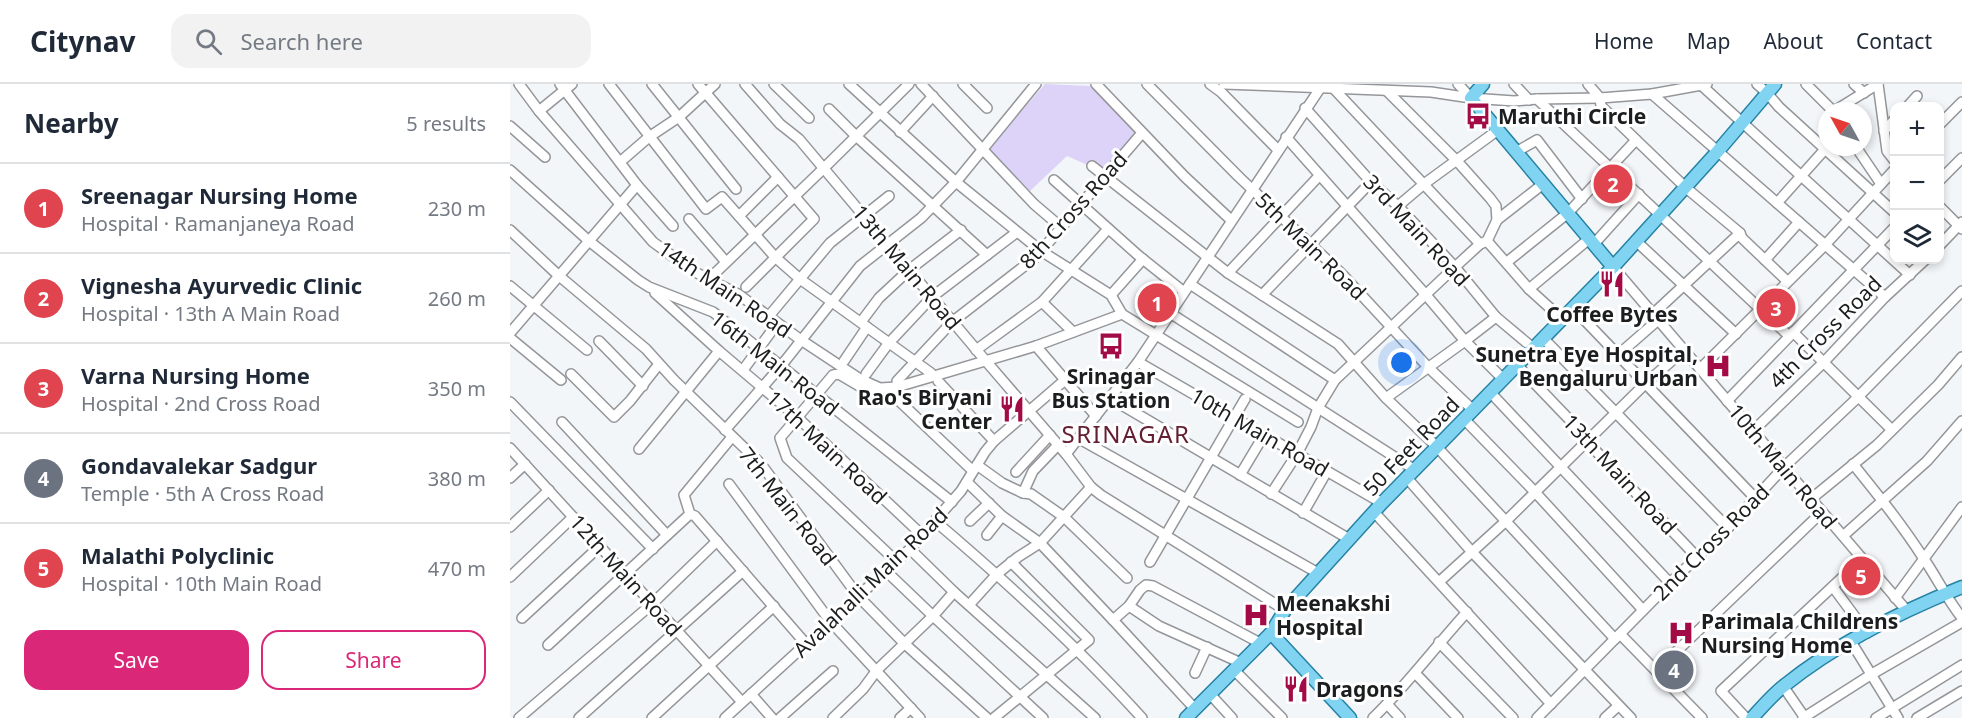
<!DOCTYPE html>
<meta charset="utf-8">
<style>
body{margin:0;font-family:"Noto Sans",sans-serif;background:#f2f2f3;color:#1f2937}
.controls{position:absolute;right:18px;top:18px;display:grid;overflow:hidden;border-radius:12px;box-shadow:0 3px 9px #0003}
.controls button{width:54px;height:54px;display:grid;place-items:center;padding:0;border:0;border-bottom:2px solid #e0e1e3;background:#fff;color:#1f2937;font:30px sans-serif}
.compass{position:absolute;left:1308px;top:18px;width:54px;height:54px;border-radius:50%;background:#fff;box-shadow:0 3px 9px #0003;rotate:310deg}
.you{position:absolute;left:892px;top:279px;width:21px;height:21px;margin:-15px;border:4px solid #fff;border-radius:50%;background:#1a73e8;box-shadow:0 0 0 9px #1a73e833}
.badge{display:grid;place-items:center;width:39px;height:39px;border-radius:50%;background:#db2777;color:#fff;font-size:20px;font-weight:700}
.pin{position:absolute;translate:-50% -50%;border:3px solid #fff;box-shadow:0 2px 6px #0006}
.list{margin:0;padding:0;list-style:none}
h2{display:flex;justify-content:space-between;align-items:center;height:78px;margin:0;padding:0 24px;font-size:26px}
h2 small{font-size:20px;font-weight:400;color:#747a83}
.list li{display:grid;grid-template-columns:39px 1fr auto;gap:18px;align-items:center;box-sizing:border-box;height:90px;padding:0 24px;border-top:2px solid #e0e1e3}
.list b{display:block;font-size:22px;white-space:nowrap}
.list p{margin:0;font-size:20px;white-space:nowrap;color:#747a83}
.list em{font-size:20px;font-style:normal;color:#747a83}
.actions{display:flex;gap:12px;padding:18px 24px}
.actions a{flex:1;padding:14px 0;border:2px solid #db2777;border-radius:18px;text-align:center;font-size:21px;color:#db2777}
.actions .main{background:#db2777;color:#fff}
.icon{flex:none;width:33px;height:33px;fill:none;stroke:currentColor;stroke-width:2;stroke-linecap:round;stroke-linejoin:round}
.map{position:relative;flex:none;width:1452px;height:634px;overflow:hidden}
header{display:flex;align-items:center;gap:36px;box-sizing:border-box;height:84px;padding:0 30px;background:#fff;border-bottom:2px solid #e0e1e3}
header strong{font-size:28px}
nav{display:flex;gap:33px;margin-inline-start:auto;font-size:21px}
.search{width:420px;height:54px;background:#f2f2f3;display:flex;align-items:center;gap:15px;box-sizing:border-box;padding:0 21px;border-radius:18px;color:#747a83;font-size:22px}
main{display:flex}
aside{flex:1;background:#fff}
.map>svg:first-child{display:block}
</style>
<header>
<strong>Citynav</strong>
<div class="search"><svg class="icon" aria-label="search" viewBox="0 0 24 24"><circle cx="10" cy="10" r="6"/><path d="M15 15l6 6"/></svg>Search here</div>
<nav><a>Home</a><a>Map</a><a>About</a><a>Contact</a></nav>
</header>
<main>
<aside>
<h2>Nearby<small>5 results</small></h2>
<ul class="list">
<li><span class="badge" style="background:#e0444e">1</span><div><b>Sreenagar Nursing Home</b><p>Hospital · Ramanjaneya Road</p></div><em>230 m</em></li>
<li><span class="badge" style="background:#e0444e">2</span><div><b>Vignesha Ayurvedic Clinic</b><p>Hospital · 13th A Main Road</p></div><em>260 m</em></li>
<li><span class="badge" style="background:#e0444e">3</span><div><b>Varna Nursing Home</b><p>Hospital · 2nd Cross Road</p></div><em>350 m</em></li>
<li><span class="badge" style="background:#6b7280">4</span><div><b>Gondavalekar Sadgur</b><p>Temple · 5th A Cross Road</p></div><em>380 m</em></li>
<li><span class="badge" style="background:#e0444e">5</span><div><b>Malathi Polyclinic</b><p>Hospital · 10th Main Road</p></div><em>470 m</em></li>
</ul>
<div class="actions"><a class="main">Save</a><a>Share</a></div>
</aside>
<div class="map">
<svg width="1452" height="634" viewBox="0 0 1452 634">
<rect width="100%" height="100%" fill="#f3f6f9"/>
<polygon fill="#ddd3f9" points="535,0 581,2 626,50 591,87 557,72 520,107 478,66"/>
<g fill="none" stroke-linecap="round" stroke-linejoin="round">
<g stroke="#94969a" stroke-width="12">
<g id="minor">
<polyline points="9,0 29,27 143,158 183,187 228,210 291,256 350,295 370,304 387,303 526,262 612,230 788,338"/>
<polyline points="50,0 127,101 163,142"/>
<polyline points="99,0 196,125 212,113 265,173 290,195 421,289"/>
<polyline points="142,0 226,105"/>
<polyline points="188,0 304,135 236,203"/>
<polyline points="235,0 270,40 289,55 475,276 556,370 628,278 813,0"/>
<polyline points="264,0 299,34"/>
<polyline points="339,0 446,98 531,167 601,211 612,230"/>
<polyline points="411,0 524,120 552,144"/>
<polyline points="453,0 477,24"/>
<polyline points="586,0 675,93 721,136"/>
<polyline points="637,0 729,93 832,190 918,283 963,326"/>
<polyline points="700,0 711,8 768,66"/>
<polyline points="714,0 921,8 961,14 1004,17 1027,15 1090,14 1142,10 1197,0"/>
<polyline points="948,0 961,14"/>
<polyline points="1004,0 1019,16"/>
<polyline points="1078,0 1090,14 1091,22 1175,103 1230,149 1232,154 1277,197"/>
<polyline points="1190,0 1400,191"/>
<polyline points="1247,0 1257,9 1269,23 1384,128"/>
<polyline points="1296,0 1323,27"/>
<polyline points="1344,0 1354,9"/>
<polyline points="1368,0 1377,67 1384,76"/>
<polyline points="824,5 970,160"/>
<polyline points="877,7 947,77 980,114 986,122 987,136"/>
<polyline points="1142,10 1375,213"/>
<polyline points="1027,15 1279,252"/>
<polyline points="1398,22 1407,12"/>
<polyline points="795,24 861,98 888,122 945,183 986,233 1023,264"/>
<polyline points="319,25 346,52 477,171"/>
<polyline points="29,27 62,0"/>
<polyline points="1324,27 1368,0"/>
<polyline points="1430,40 1452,18"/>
<polyline points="0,42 35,73"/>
<polyline points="1374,47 1384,36"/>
<polyline points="390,48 423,12"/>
<polyline points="776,53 916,211 955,257 993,295"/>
<polyline points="1346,63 1371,100"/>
<polyline points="1006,68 1027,56 1072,115"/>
<polyline points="110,78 139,53 169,33 205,0"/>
<polyline points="582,82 718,189 828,260 876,314 927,363 1105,555"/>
<polyline points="0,86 79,157 128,196 139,203 203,228 442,418"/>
<polyline points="544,96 629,172 674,208"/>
<polyline points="1430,96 1452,74"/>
<polyline points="1267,119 1317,63"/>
<polyline points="888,122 914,100 988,46"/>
<polyline points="1430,123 1452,145"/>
<polyline points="229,132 268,93"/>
<polyline points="179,135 216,178"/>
<polyline points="0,146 48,191 136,265 164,296 251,380 348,512 395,560 477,634"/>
<polyline points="977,157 1019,205 1052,235"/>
<polyline points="1126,157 1226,250"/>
<polyline points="1084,160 1129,110"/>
<polyline points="1430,161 1452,138"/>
<polyline points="1255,176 1289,138"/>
<polyline points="997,178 1058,129 1126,56"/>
<polyline points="1103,183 1397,527"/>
<polyline points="718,189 809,92"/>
<polyline points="198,196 314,84 399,0"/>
<polyline points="680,200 825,296"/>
<polyline points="0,202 77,266"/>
<polyline points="1019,205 1079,155"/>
<polyline points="145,209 209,267 286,332 412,451"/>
<polyline points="601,211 633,175"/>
<polyline points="752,211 861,98"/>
<polyline points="532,218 563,248"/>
<polyline points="1063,224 1246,415"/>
<polyline points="660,229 905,386"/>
<polyline points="1143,230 1230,149"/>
<polyline points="259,232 320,159 379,112"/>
<polyline points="351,238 369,214 399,186 451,146"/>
<polyline points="1283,248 1382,346"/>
<polyline points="0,249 127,101"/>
<polyline points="0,254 51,296"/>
<polyline points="1033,254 1218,444"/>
<polyline points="89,257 133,302"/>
<polyline points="526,262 586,332"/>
<polyline points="466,266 532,218 598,145"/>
<polyline points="1108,271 1148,236"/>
<polyline points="334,277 357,243"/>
<polyline points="628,278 872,419"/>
<polyline points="1007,281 1079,356 1084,365 1187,473"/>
<polyline points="1190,285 1315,161 1384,86"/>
<polyline points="233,286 263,245"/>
<polyline points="61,290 104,333 120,317 149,280"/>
<polyline points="356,290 378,260 422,213 507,148"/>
<polyline points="387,297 442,238 526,173 632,49"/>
<polyline points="428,297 484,357"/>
<polyline points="980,308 1160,499"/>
<polyline points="600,314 839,455"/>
<polyline points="876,314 955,257 986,233"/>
<polyline points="1217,317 1384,144"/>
<polyline points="0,318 143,465"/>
<polyline points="954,335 1025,408 1133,526"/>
<polyline points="52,338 157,451"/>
<polyline points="215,346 271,282 350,182 411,134 446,98 526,0"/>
<polyline points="1243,347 1313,279 1375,213 1415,176"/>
<polyline points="568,354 808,489"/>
<polyline points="0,364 232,618"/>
<polyline points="129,365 209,267"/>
<polyline points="556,370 581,403 591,411 775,526"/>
<path d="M1343,380C1368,411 1393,442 1414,475C1427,494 1437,515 1452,534"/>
<polyline points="467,381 492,399 513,409 521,410 554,433 617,494"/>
<polyline points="506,388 540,351"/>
<polyline points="730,391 754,351"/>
<polyline points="0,394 15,380"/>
<polyline points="897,394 962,468 1121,634"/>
<polyline points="457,398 492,432 530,459 603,536 685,625"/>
<polyline points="219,400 320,537 410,634"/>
<polyline points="513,409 523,387 548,361"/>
<polyline points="761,410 787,370 801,343 808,324 825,296 945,183 970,160 977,157 987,136 1033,100"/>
<polyline points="1301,415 1367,361 1428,301 1452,273"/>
<polyline points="864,428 1041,620"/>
<polyline points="793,429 817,387"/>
<polyline points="180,430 174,411 222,353"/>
<path d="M425,437C498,499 568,563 632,634"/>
<polyline points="460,437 479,419"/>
<polyline points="0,443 39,406"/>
<polyline points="477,451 492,432"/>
<polyline points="1333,452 1417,377 1452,337"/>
<polyline points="400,465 444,508 585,634"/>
<polyline points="386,477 277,374 270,354 323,291 329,290 358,307 386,314 463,387"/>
<polyline points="640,478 735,315"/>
<polyline points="376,487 423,532 533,634"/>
<polyline points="0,493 63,433"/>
<polyline points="929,498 996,437 1135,300 1174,266"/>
<polyline points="1323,503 1357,549"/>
<polyline points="1385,514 1452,423"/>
<polyline points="459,521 487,490 508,473 530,459 581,403"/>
<polyline points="619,522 649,542 731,579"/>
<polyline points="12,534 90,462"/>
<polyline points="603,536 619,522 630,506 636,501 643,502 750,559"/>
<polyline points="1110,550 1192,634"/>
<polyline points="1340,556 1388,634"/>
<polyline points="929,558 1003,634"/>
<polyline points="38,561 180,430 185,432 296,560"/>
<polyline points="724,586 772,634"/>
<polyline points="1146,587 1312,428"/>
<polyline points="685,589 697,563"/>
<polyline points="905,589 948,634"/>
<polyline points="1273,602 1295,634"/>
<polyline points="241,610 262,634"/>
<polyline points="700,610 722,634"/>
<polyline points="877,620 890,634"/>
<polyline points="9,634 142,520 207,457"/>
<polyline points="69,634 233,487"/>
<polyline points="142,634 264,522"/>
<polyline points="215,634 400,465 451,407 475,368 484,357 555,296"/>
<polyline points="270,634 323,587"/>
<polyline points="323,634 353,605 367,586 423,532 444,508"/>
<polyline points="390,634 401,624"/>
<polyline points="484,634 579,556 501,478"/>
<path d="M863,634C897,601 925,563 957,528"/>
<polyline points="1027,634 1160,499 1218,444 1274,383 1343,318 1452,207"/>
<polyline points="1095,634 1108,622"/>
<polyline points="1236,634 1211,607 1352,475"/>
<polyline points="1293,634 1362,590 1452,538"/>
<polyline points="1366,634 1452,581"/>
<polyline points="1407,634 1452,607"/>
</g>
</g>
<g stroke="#2682a3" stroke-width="15">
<g id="major">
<polyline points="973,0 961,14 1103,183"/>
<polyline points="761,549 840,634"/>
<polyline points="676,634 761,549 775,526 872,419 1103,183 1208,67 1265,0"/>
<path d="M1242,634C1252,623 1263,610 1275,601C1325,561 1392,527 1452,503"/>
</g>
</g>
<use href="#minor" stroke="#fff" stroke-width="9"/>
<use href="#major" stroke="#80d4f2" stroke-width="12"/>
</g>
<defs>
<g id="bus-bare" transform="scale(2.07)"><path d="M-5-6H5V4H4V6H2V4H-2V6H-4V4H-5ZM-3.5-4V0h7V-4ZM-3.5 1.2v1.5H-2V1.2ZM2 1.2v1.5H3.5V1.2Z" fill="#a30b47" stroke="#fff" stroke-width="2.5" paint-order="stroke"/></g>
<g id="restaurant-bare" transform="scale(2.07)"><path d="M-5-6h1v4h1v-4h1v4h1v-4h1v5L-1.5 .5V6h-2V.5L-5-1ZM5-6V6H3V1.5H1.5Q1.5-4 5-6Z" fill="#a30b47" stroke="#fff" stroke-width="2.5" paint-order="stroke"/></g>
<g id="hospital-bare" transform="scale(2.07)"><path d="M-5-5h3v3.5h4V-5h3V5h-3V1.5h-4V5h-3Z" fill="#a30b47" stroke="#fff" stroke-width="2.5" paint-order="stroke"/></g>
</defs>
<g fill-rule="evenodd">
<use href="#bus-bare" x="968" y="32"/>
<use href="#restaurant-bare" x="1102" y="200"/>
<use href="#bus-bare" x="601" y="262"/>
<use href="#hospital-bare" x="1208" y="282"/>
<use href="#restaurant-bare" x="502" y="325"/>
<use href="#hospital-bare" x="746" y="531"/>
<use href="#hospital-bare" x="1171" y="549"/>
<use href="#restaurant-bare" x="786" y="605"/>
</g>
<g text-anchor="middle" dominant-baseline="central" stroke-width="6" stroke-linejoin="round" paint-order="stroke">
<g font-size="21" font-weight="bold" fill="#1c1d1e" stroke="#fff" text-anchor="start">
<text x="988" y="32">Maruthi Circle</text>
<text x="1102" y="230" text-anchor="middle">Coffee Bytes</text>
<text x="1188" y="270" text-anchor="end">Sunetra Eye Hospital,<tspan x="1188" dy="24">Bengaluru Urban</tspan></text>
<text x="601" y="292" text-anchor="middle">Srinagar<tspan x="601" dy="24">Bus Station</tspan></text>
<text x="482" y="313" text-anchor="end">Rao's Biryani<tspan x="482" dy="24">Center</tspan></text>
<text x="766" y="519">Meenakshi<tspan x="766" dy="24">Hospital</tspan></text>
<text x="1191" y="537">Parimala Childrens<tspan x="1191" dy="24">Nursing Home</tspan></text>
<text x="806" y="605">Dragons</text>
</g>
<g font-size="21" fill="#1c1d1e" stroke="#fff">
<text transform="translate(563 126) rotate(-48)">8th Cross Road</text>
<text transform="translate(907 146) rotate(47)">3rd Main Road</text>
<text transform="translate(801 162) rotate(44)">5th Main Road</text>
<text transform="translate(397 183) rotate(50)">13th Main Road</text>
<text transform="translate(215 205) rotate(34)">14th Main Road</text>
<text transform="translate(1315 248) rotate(-45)">4th Cross Road</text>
<text transform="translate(265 279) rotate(38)">16th Main Road</text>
<text transform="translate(750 348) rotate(30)">10th Main Road</text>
<text transform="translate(901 362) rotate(-46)">50 Feet Road</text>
<text transform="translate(317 363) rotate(43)">17th Main Road</text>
<text transform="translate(1273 382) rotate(50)">10th Main Road</text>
<text transform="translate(1110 390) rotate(47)">13th Main Road</text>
<text transform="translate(278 422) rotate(52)">7th Main Road</text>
<text transform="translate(1201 458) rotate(-45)">2nd Cross Road</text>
<text transform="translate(116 491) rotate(48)">12th Main Road</text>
<text transform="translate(360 498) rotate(-44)">Avalahalli Main Road</text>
</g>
<g font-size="24" letter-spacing="1.5" fill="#642032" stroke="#fff">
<text x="616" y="349">SRINAGAR</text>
</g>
</g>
</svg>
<div class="controls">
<button>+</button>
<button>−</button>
<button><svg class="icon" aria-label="layers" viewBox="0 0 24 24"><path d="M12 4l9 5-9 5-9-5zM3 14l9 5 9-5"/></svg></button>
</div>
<svg class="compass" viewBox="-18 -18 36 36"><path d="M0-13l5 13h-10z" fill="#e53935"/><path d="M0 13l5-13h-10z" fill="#747a83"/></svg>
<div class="you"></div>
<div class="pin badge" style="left:647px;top:219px;background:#e0444e">1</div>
<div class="pin badge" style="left:1103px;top:100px;background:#e0444e">2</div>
<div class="pin badge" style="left:1266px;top:224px;background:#e0444e">3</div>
<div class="pin badge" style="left:1164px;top:586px;background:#6b7280">4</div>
<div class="pin badge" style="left:1351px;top:492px;background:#e0444e">5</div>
</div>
</main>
